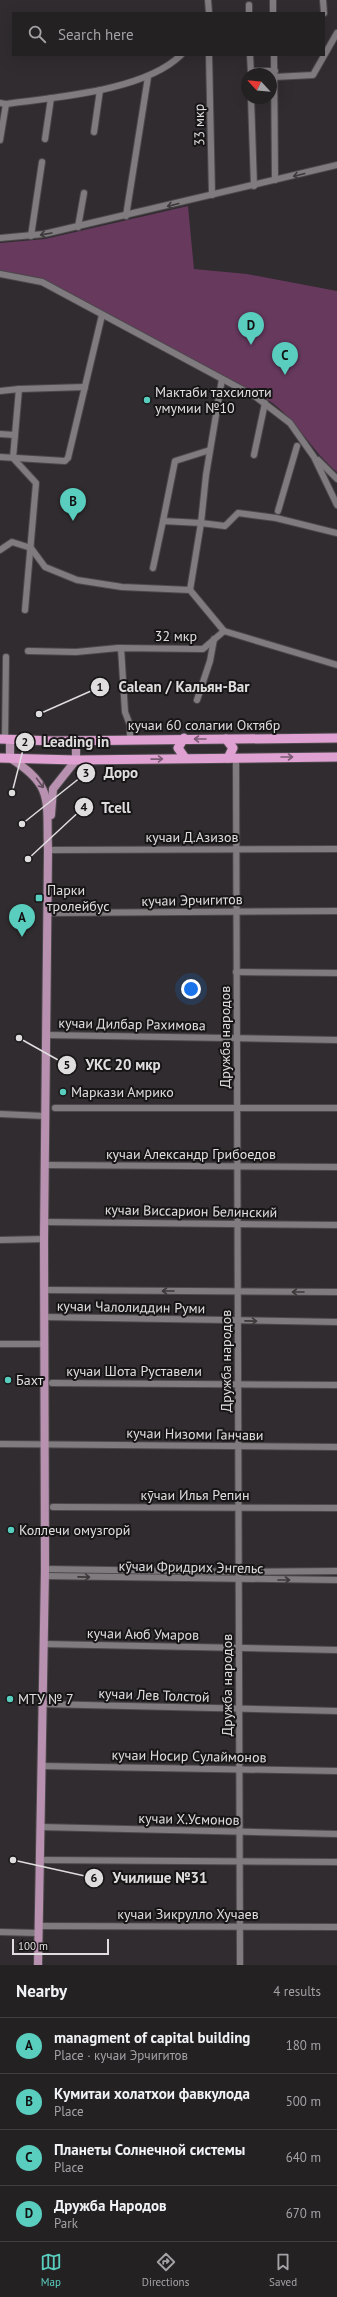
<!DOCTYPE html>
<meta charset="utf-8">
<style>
body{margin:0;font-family:"PT Sans",sans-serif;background:#2c292b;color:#f1f3f6}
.compass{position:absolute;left:241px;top:68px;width:36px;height:36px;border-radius:50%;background:#242123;box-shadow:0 4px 16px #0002;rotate:296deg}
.scale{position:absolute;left:12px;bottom:10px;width:97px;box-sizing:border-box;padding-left:4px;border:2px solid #e0dddf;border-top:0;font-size:11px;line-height:14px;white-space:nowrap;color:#e0dddf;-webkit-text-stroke:3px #171516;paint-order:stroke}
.you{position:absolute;left:191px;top:989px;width:14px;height:14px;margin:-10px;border:3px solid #fff;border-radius:50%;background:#1a73e8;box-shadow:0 0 0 6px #1a73e833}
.badge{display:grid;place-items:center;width:26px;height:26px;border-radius:50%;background:#59cebf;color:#111;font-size:13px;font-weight:700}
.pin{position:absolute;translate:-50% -33px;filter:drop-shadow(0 1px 2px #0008)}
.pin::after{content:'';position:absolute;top:21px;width:14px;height:12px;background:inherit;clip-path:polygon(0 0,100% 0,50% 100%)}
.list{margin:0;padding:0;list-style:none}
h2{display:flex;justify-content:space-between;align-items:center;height:52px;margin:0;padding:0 16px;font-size:17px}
h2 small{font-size:13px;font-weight:400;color:#a3a3a6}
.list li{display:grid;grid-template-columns:26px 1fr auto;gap:12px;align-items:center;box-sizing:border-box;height:56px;padding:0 16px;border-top:1px solid #413e41}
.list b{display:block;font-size:15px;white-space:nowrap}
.list p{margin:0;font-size:13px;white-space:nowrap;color:#a3a3a6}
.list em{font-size:13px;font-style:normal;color:#a3a3a6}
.icon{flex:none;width:22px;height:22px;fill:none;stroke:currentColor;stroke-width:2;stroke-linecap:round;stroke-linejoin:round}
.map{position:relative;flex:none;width:337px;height:1965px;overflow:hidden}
.search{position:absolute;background:#242123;box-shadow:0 4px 16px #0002;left:12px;right:12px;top:12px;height:44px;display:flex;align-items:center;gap:10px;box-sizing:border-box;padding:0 14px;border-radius:0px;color:#a3a3a6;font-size:15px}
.sheet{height:276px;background:#242123}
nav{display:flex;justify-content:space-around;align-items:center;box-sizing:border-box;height:56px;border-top:1px solid #413e41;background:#242123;font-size:11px;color:#a3a3a6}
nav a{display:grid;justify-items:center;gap:2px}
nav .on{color:#59cebf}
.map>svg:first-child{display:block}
</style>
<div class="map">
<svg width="337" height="1965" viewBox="0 0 337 1965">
<rect width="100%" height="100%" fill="#302c2f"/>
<path fill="#66395d" d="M188,206L194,269L247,274L337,291V472C311,451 296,418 268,400L43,279L0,272V243L45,239Z"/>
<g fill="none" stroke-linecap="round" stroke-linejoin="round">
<g stroke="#4c484b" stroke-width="8">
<g id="minor">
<polyline points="208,0 209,13"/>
<polyline points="273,0 273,13"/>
<polyline points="323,0 324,13"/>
<polyline points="249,13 249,5"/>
<polyline points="209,55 212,195"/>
<polyline points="250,55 251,74"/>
<polyline points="274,55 275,180"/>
<polyline points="251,71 275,71"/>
<polyline points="274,77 313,75 337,33"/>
<polyline points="251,98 254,186"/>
<path d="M0,103L6,104C57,97 144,91 181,55"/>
<polyline points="94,132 100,90"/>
<polyline points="45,139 51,98"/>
<polyline points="0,140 6,104"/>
<polyline points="126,216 148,77"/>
<polyline points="78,227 84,193"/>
<polyline points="31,236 42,162"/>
<polyline points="0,238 44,234 337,165"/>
<polyline points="0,274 42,282 256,397 290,423 314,457 337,505"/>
<polyline points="19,389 85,387"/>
<polyline points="0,391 19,389 13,458 36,483 25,610"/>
<polyline points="0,434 15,435"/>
<polyline points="254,455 265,403"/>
<polyline points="0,457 65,461 68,458 102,315"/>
<polyline points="318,460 337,479"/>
<polyline points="278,511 297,446"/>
<polyline points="163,521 175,461 210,450"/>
<polyline points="0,550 12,542 31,548 45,567 77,580 122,587 190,590 224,631"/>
<polyline points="153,568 163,521 201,523 206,475 222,379"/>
<polyline points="190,590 201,523 225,526 238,513 276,518 337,533"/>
<polyline points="121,648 125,712 130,725 130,739"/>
<polyline points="28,651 76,652 118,648 203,649 224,631 337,665"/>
<polyline points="197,700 210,661 214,639"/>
<polyline points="5,739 6,657"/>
<polyline points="236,758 240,1965"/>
<polyline points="48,850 337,849"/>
<polyline points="47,913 337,911"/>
<polyline points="236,972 337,973"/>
<polyline points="46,1035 337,1040"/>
<polyline points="55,1108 337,1108"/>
<polyline points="0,1114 45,1116"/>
<polyline points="45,1165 337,1167"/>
<polyline points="44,1222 337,1225"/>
<polyline points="0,1240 44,1239"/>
<polyline points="44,1290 337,1292"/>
<polyline points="44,1317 337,1322"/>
<polyline points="0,1344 45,1344"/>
<polyline points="52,1383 337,1385"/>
<polyline points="0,1444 337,1447"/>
<polyline points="53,1507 337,1508"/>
<polyline points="45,1569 238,1572 337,1571"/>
<polyline points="45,1576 337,1580"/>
<polyline points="44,1644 337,1650"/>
<polyline points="42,1704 337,1711"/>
<polyline points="41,1766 337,1771"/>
<polyline points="40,1827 337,1834"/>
<polyline points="40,1860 337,1862"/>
<polyline points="38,1926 337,1927"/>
<polyline points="0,1932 38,1933"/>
</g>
</g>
<g stroke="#4c484b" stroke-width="10">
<g id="major">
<path d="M10,739V758C55,786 46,801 48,850L44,1239L45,1569L38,1965"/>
<polyline points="51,815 53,789 76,760 76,741"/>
</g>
</g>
<g stroke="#4c484b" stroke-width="11">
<g id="highway">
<polyline points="184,738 178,748 185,758"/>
<polyline points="0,739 54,741 337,738"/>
<polyline points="226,739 233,748 228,758"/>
<polyline points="0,758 76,760 337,757"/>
</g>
</g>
<use href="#minor" stroke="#807b7e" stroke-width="6"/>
<use href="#major" stroke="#b991b0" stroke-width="8"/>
<use href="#highway" stroke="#dfa0d2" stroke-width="9"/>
</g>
<defs><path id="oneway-shaft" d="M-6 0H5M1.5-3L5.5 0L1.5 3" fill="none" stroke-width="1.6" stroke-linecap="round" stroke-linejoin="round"/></defs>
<g stroke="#3c393a">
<use href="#oneway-shaft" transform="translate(299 175) rotate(166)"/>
<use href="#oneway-shaft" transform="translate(173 205) rotate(166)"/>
<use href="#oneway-shaft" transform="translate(46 234) rotate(170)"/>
<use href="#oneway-shaft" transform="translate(168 1291) rotate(-180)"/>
<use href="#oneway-shaft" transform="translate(298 1292) rotate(-180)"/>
<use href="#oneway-shaft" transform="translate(251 1321) rotate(1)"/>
<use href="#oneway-shaft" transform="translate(84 1577) rotate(1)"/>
<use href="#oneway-shaft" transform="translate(284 1580)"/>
</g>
<g stroke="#7b5a74">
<use href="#oneway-shaft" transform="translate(200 739) rotate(-180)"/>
<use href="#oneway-shaft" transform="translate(287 757)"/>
<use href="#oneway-shaft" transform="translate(157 759) rotate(-1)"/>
</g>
<use stroke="#604d5b" href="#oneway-shaft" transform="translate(40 783) rotate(54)"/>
<g fill="#59cebf" stroke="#171516" stroke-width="1.5">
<circle cx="147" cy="400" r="4"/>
<rect x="35" y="894" width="8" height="8" rx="2"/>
<circle cx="63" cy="1092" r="4"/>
<circle cx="8" cy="1380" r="4"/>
<circle cx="11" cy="1530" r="4"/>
<circle cx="10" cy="1699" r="4"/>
</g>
<g text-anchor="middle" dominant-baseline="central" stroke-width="4" stroke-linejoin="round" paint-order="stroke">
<g font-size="14" fill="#e0dddf" stroke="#171516">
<text transform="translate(199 125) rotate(-91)">33 мкр</text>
<text x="176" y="636">32 мкр</text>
<text x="204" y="725">кучаи 60 солагии Октябр</text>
<text x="192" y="837">кучаи Д.Азизов</text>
<text transform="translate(192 900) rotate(-1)">кучаи Эрчигитов</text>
<text transform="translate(132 1024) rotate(1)">кучаи Дилбар Рахимова</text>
<text transform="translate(225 1037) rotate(-90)">Дружба народов</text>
<text x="191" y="1154">кучаи Александр Грибоедов</text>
<text transform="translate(191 1211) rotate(1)">кучаи Виссарион Белинский</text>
<text transform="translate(131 1307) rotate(1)">кучаи Чалолиддин Руми</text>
<text transform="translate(226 1361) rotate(-90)">Дружба народов</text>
<text x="134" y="1371">кучаи Шота Руставели</text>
<text transform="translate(195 1434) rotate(1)">кучаи Низоми Ганчави</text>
<text x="195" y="1495">кӯчаи Илья Репин</text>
<text transform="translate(191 1567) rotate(1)">кӯчаи Фридрих Энгельс</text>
<text transform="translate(143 1634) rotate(1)">кучаи Аюб Умаров</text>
<text transform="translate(227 1685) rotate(-90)">Дружба народов</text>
<text transform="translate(154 1695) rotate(2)">кучаи Лев Толстой</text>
<text transform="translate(189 1756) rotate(1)">кучаи Носир Сулаймонов</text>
<text transform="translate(189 1819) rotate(1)">кучаи Х.Усмонов</text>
<text x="188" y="1914">кучаи Зикрулло Хучаев</text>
</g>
<g font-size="14" fill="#e0dddf" stroke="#171516" text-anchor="start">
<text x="155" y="392">Мактаби тахсилоти<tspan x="155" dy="16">умумии №10</tspan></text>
<text x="47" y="890">Парки<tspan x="47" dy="16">тролейбус</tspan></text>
<text x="71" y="1092">Маркази Амрико</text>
<text x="16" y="1380">Бахт</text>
<text x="19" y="1530">Коллечи омузгорй</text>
<text x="18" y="1699">МТУ № 7</text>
</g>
</g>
<path fill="none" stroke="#e0dddf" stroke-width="1.5" d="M39 714L100 687M12 793L25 742M22 824L86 773M28 859L84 807M19 1038L67 1065M13 1860L94 1878"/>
<g fill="#e0dddf" stroke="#171516" stroke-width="1.5">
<circle cx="39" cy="714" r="4"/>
<circle cx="12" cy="793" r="4"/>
<circle cx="22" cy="824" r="4"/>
<circle cx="28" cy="859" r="4"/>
<circle cx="19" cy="1038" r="4"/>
<circle cx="13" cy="1860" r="4"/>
<circle cx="100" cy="687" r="10"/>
<circle cx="25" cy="742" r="10"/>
<circle cx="86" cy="773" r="10"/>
<circle cx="84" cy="807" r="10"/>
<circle cx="67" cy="1065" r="10"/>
<circle cx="94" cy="1878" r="10"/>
</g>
<g font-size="12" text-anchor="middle" font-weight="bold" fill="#111">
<text x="100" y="691">1</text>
<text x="25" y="746">2</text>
<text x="86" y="777">3</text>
<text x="84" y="811">4</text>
<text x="67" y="1069">5</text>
<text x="94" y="1882">6</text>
</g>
<g font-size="15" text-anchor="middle" font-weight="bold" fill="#e0dddf" stroke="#171516" stroke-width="4" stroke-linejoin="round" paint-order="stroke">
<text x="184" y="692">Calean / Кальян-Bar</text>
<text x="76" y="747">Leading in</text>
<text x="121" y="778">Доро</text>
<text x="116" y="813">Tcell</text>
<text x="123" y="1070">УКС 20 мкр</text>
<text x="160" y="1883">Училише №31</text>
</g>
</svg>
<svg class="compass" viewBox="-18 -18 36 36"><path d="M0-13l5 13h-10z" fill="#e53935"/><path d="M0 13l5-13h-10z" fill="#a3a3a6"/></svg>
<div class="scale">100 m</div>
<div class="you"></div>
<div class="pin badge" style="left:22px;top:937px">A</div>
<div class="pin badge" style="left:73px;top:521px">B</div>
<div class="pin badge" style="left:285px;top:375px">C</div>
<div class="pin badge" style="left:251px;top:345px">D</div>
<div class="search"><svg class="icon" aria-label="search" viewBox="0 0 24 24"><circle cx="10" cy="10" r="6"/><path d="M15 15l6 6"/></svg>Search here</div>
</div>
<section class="sheet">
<h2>Nearby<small>4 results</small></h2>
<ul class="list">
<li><span class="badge">A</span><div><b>managment of capital building</b><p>Place · кучаи Эрчигитов</p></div><em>180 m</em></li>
<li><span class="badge">B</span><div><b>Кумитаи холатхои фавкулода</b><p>Place</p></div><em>500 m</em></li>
<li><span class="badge">C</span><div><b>Планеты Солнечной системы</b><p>Place</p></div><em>640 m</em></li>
<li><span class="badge">D</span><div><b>Дружба Народов</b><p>Park</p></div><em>670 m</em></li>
</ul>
</section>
<nav>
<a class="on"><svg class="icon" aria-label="map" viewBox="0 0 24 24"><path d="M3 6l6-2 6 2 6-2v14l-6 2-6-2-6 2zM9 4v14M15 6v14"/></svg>Map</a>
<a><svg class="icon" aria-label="directions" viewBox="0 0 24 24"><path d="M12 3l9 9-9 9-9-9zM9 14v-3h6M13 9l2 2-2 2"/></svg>Directions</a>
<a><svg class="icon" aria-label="saved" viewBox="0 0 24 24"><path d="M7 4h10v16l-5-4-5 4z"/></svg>Saved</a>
</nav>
